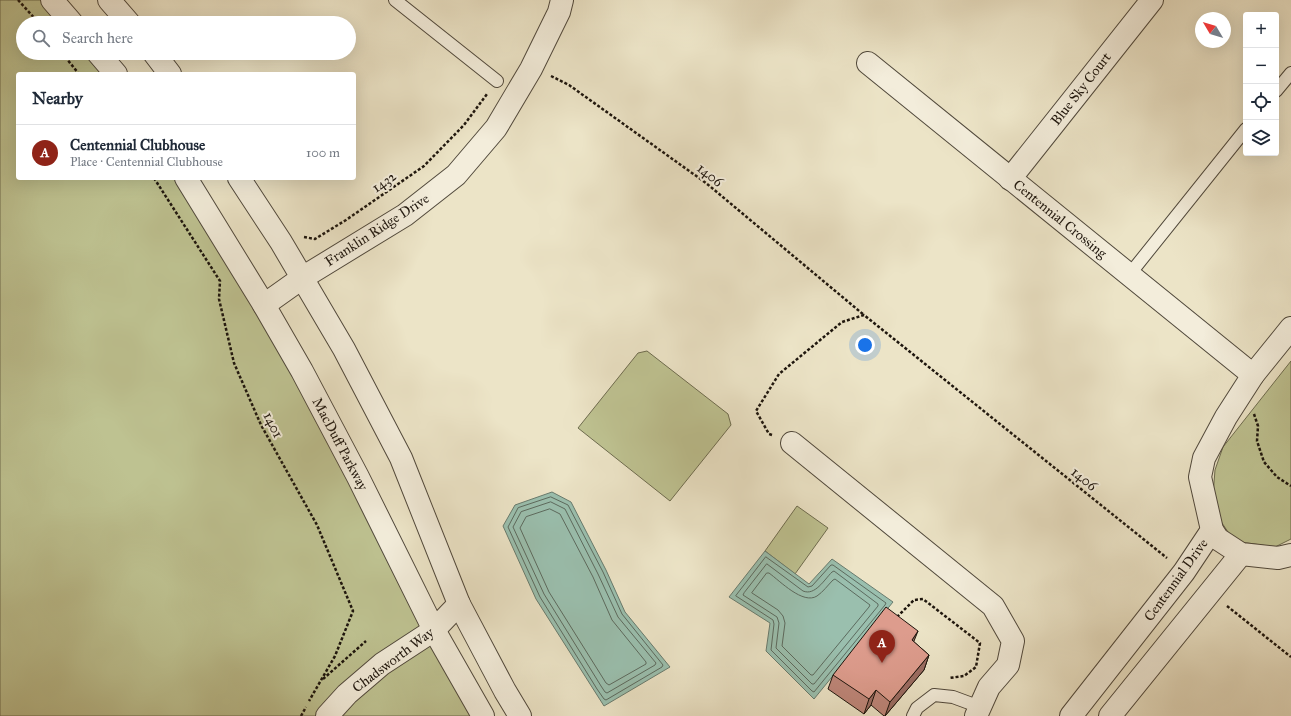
<!DOCTYPE html>
<meta charset="utf-8">
<style>
body{margin:0;font-family:"IM FELL Great Primer",serif;background:#f2f2f3;color:#1f2937}
.controls{position:absolute;right:12px;top:12px;display:grid;overflow:hidden;border-radius:4px;box-shadow:0 4px 16px #0002}
.controls button{width:36px;height:36px;display:grid;place-items:center;padding:0;border:0;border-bottom:1px solid #e0e1e3;background:#fff;color:#1f2937;font:20px sans-serif}
.compass{position:absolute;left:1195px;top:12px;width:36px;height:36px;border-radius:50%;background:#fff;box-shadow:0 4px 16px #0002;rotate:308deg}
.you{position:absolute;left:865px;top:345px;width:14px;height:14px;margin:-10px;border:3px solid #fff;border-radius:50%;background:#1a73e8;box-shadow:0 0 0 6px #1a73e833}
.badge{display:grid;place-items:center;width:26px;height:26px;border-radius:50%;background:#8f2418;color:#fff;font-size:13px;font-weight:700}
.pin{position:absolute;translate:-50% -33px;filter:drop-shadow(0 1px 2px #0008)}
.pin::after{content:'';position:absolute;top:21px;width:14px;height:12px;background:inherit;clip-path:polygon(0 0,100% 0,50% 100%)}
.list{margin:0;padding:0;list-style:none}
h2{display:flex;justify-content:space-between;align-items:center;height:52px;margin:0;padding:0 16px;font-size:17px}
h2 small{font-size:13px;font-weight:400;color:#747a83}
.list li{display:grid;grid-template-columns:26px 1fr auto;gap:12px;align-items:center;box-sizing:border-box;height:56px;padding:0 16px;border-top:1px solid #e0e1e3}
.list b{display:block;font-size:15px;white-space:nowrap}
.list p{margin:0;font-size:13px;white-space:nowrap;color:#747a83}
.list em{font-size:13px;font-style:normal;color:#747a83}
.icon{flex:none;width:22px;height:22px;fill:none;stroke:currentColor;stroke-width:2;stroke-linecap:round;stroke-linejoin:round}
.map{position:relative;flex:none;width:1291px;height:716px;overflow:hidden}
.search{position:absolute;background:#fff;box-shadow:0 4px 16px #0002;left:16px;top:16px;width:340px;height:44px;display:flex;align-items:center;gap:10px;box-sizing:border-box;padding:0 14px;border-radius:22px;color:#747a83;font-size:15px}
.panel{position:absolute;background:#fff;box-shadow:0 4px 16px #0002;left:16px;top:72px;width:340px;height:108px;border-radius:4px}
.map>svg:first-child{display:block}
</style>
<div class="map">
<svg width="1291" height="716" viewBox="0 0 1291 716">
<rect width="100%" height="100%" fill="#ece4c7"/>
<filter id="stains"><feTurbulence type="fractalNoise" baseFrequency=".005" numOctaves="4"/><feColorMatrix values="0 0 0 0 .2 0 0 0 0 .09 0 0 0 0 .02 0 0 0 .5 -.17"/></filter>
<radialGradient id="worn" r=".72"><stop offset=".6" stop-color="#630" stop-opacity="0"/><stop offset="1" stop-color="#630" stop-opacity=".3"/></radialGradient>
<g fill="#bec291" stroke="#6e6c4f">
<polygon points="0,0 52,0 72,23 23,23 23,53 98,53 116,74 18,74 18,178 186,178 476,716 0,716"/>
<polygon points="647,351 728,414 731,425 670,501 578,428 638,353"/>
<polygon points="1291,361 1291,539 1275,547 1234,541 1212,508 1215,470 1223,447"/>
<polygon points="797,506 828,528 795,574 765,551"/>
</g>
<g fill="#9abfae" stroke="#687b6e">
<polygon points="552,492 571,502 606,570 625,612 670,667 604,706 536,599 503,526 515,505"/>
<polygon points="765,551 809,584 832,559 893,602 814,699 766,651 770,623 729,597"/>
</g>
<g fill="none" stroke-linecap="round" stroke-linejoin="round">
<g stroke="#5c6a5e" stroke-width="1">
<polygon points="551,497 568,505 603,572 622,614 663,665 662,667 606,700 604,699 597,689 540,597 508,527 518,508"/>
<polygon points="551,502 565,509 598,574 618,617 656,663 655,665 607,693 605,692 601,686 544,594 513,527 521,512"/>
<polygon points="550,509 560,514 593,577 612,620 646,662 646,664 609,685 606,683 549,592 520,528 526,517"/>
<polygon points="766,557 808,587 812,586 831,565 833,565 886,603 885,605 814,692 812,691 771,650 774,624 773,620 736,596"/>
<path d="M767,564L803,591C815,596 824,580 832,572L834,571L878,604V606L814,684H812L776,648L779,623L777,617L743,595L744,593Z"/>
<path d="M767,573H769C780,581 803,605 817,596C823,592 828,585 833,580L835,579L870,605L869,607L813,675H811L782,646L785,623L783,616L778,610L752,593Z"/>
</g>
<g stroke="#51493c" stroke-width="14">
<g id="service">
<polyline points="395,0 497,81"/>
<polyline points="1276,91 1291,73"/>
<polyline points="1129,275 1246,129"/>
<polyline points="913,716 917,708 934,695 953,697 980,707"/>
</g>
</g>
<g stroke="#51493c" stroke-width="24">
<g id="minor">
<polyline points="868,63 1253,375"/>
<polyline points="1010,179 1152,0"/>
<polyline points="264,305 302,278 405,215 456,175 496,128 531,69 559,12 562,0"/>
<polyline points="1291,328 1253,375 1226,417 1204,458 1200,477 1212,530 1218,539 1241,554 1278,558 1291,555"/>
<polyline points="792,443 993,606 1013,641 1008,665 989,687 976,716"/>
<polyline points="327,716 347,694 382,664 434,630 459,604"/>
<polyline points="1071,716 1184,572 1212,530"/>
<polyline points="1110,716 1241,554"/>
</g>
</g>
<g stroke="#51493c" stroke-width="24">
<g id="tertiary">
<polyline points="52,0 72,23"/>
<polyline points="109,0 129,23"/>
<polyline points="98,53 116,74"/>
<polyline points="154,53 170,74"/>
<polyline points="186,178 264,305 302,371 358,477 434,630 483,716"/>
<polyline points="239,178 281,242 344,349 401,458 459,604 505,691 520,716"/>
</g>
</g>
<g stroke="#1d150d" stroke-width="2.5" stroke-dasharray="3 2" stroke-linecap="butt">
<polyline points="18,0 39,23"/>
<polyline points="62,53 79,74"/>
<polyline points="551,76 569,85 706,183 864,315"/>
<polyline points="154,178 220,281 219,299 234,363 261,425 317,525 353,611 335,656 309,701"/>
<polyline points="304,237 315,239 346,220 424,166 464,125 487,94"/>
<polyline points="1254,414 1258,426 1257,441 1264,462 1277,477 1291,486"/>
<polyline points="772,435 769,434 756,411 779,374 842,322 864,315 1167,558"/>
<polyline points="1227,606 1291,657"/>
<polyline points="897,617 914,600 923,599 980,643 976,667 964,676 949,678"/>
<polyline points="323,679 366,641"/>
<polyline points="301,716 306,707"/>
</g>
<use href="#service" stroke="#f3eddb" stroke-width="12"/>
<use href="#minor" stroke="#f3eddb" stroke-width="22"/>
<use href="#tertiary" stroke="#f3eddb" stroke-width="22"/>
</g>
<polygon fill="#be8679" stroke="#1d150d" points="914,642 929,655 924,670 885,716 884,716 871,705 864,714 828,689 833,675"/>
<g fill="#9b6d63" stroke="#1d150d">
<polygon points="918,631 912,646 912,640"/>
<polygon points="929,655 924,670 885,716 890,702"/>
<polygon points="876,690 871,705 864,714 869,699"/>
</g>
<polygon fill="#dd9c8d" stroke="#1d150d" points="886,607 918,631 912,640 929,655 890,702 876,690 869,699 833,675"/>
<g text-anchor="middle" dominant-baseline="central" stroke-width="4" stroke-linejoin="round" paint-order="stroke">
<g font-size="14" fill="#1d150d" stroke="#f3eddb">
<text transform="translate(1081 89) rotate(-52)">Blue Sky Court</text>
<text transform="translate(710 175) rotate(38)">1406</text>
<text transform="translate(384 182) rotate(-35)">1432</text>
<text transform="translate(1060 219) rotate(39)">Centennial Crossing</text>
<text transform="translate(377 230) rotate(-33)">Franklin Ridge Drive</text>
<text transform="translate(273 425) rotate(63)">1401</text>
<text transform="translate(340 444) rotate(62)">MacDuff Parkway</text>
<text transform="translate(1084 479) rotate(39)">1406</text>
<text transform="translate(1176 580) rotate(-54)">Centennial Drive</text>
<text transform="translate(393 660) rotate(-37)">Chadsworth Way</text>
</g>
</g>
<rect width="100%" height="100%" filter="url(#stains)"/>
<rect width="100%" height="100%" fill="url(#worn)"/>
</svg>
<div class="controls">
<button>+</button>
<button>−</button>
<button><svg class="icon" aria-label="locate" viewBox="0 0 24 24"><circle cx="12" cy="12" r="6"/><path d="M12 2v4M12 18v4M2 12h4M18 12h4"/></svg></button>
<button><svg class="icon" aria-label="layers" viewBox="0 0 24 24"><path d="M12 4l9 5-9 5-9-5zM3 14l9 5 9-5"/></svg></button>
</div>
<svg class="compass" viewBox="-18 -18 36 36"><path d="M0-13l5 13h-10z" fill="#e53935"/><path d="M0 13l5-13h-10z" fill="#747a83"/></svg>
<div class="you"></div>
<div class="pin badge" style="left:882px;top:663px">A</div>
<div class="search"><svg class="icon" aria-label="search" viewBox="0 0 24 24"><circle cx="10" cy="10" r="6"/><path d="M15 15l6 6"/></svg>Search here</div>
<section class="panel">
<h2>Nearby<small></small></h2>
<ul class="list">
<li><span class="badge">A</span><div><b>Centennial Clubhouse</b><p>Place · Centennial Clubhouse</p></div><em>100 m</em></li>
</ul>
</section>
</div>
